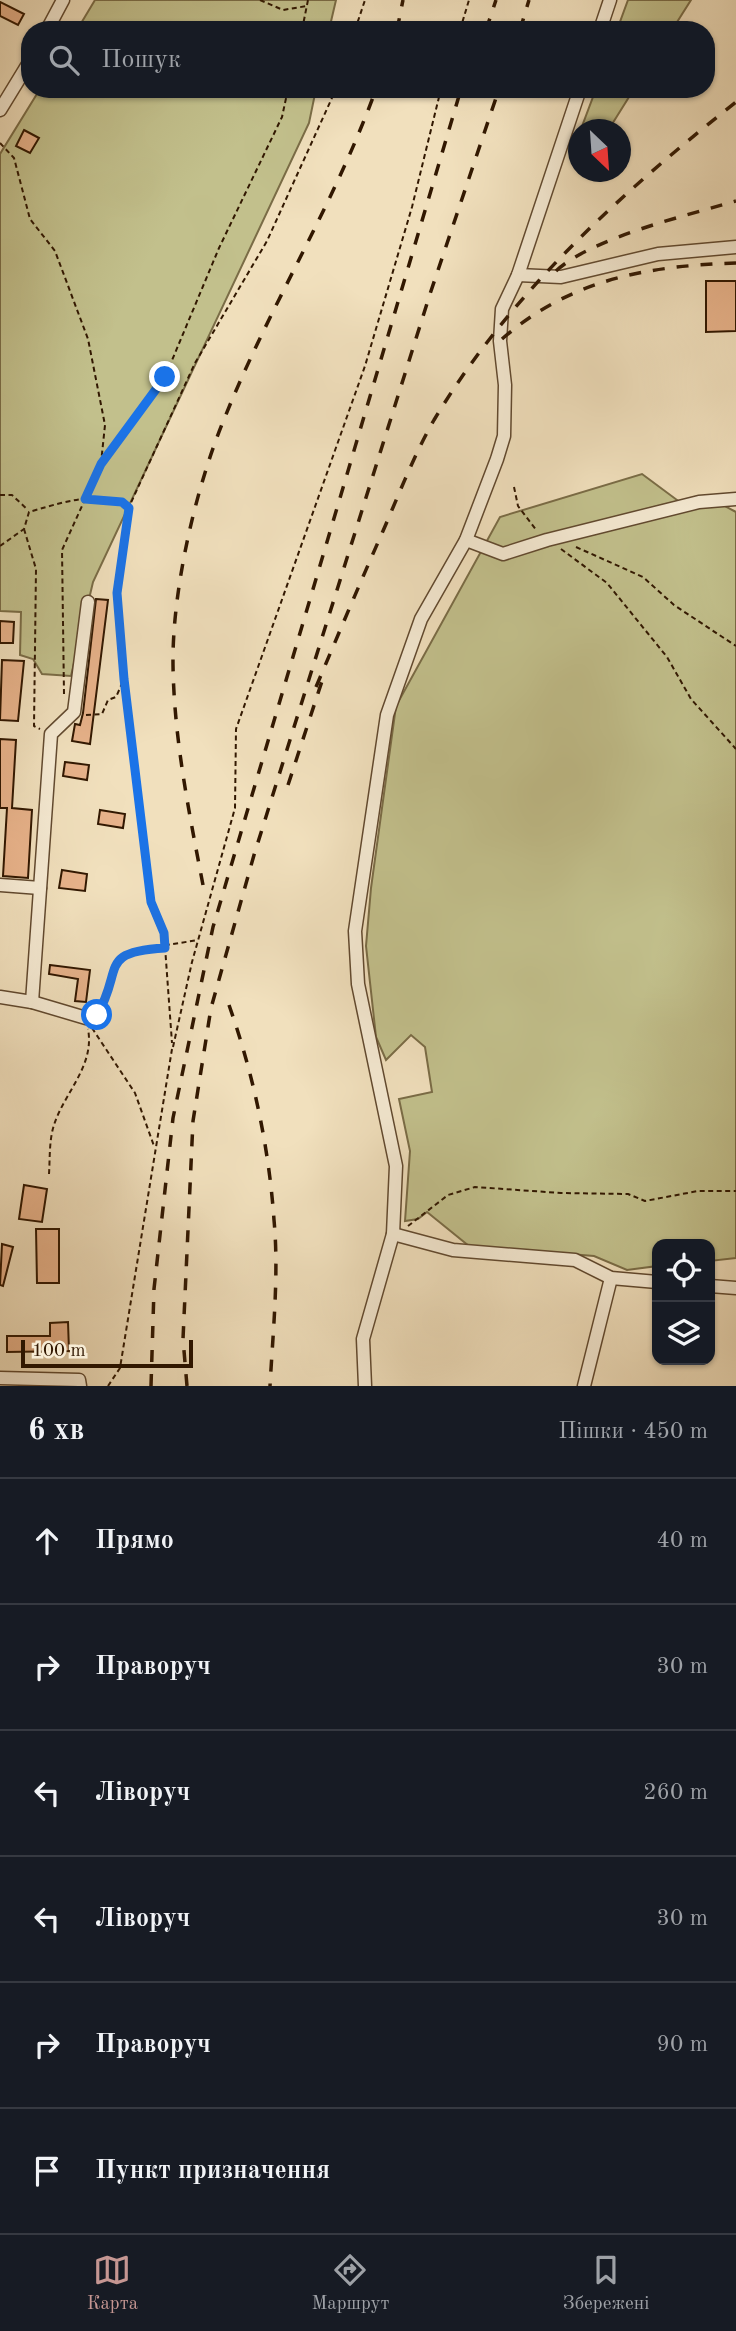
<!DOCTYPE html>
<html lang="uk">
<meta charset="utf-8">
<style>
body{margin:0;font-family:"Old Standard TT",serif;background:#242831;color:#f1f3f6}
.controls{position:absolute;right:21px;bottom:21px;display:grid;overflow:hidden;border-radius:14px;box-shadow:0 2px 5px #0004}
.controls button{width:63px;height:63px;display:grid;place-items:center;padding:0;border:0;border-bottom:2px solid #363941;background:#171b24;color:#f1f3f6;font:35px sans-serif}
.compass{position:absolute;left:568px;top:119px;width:63px;height:63px;border-radius:50%;background:#171b24;box-shadow:0 2px 5px #0004;rotate:155deg}
.scale{position:absolute;left:21px;bottom:18px;width:172px;box-sizing:border-box;padding-left:7px;border:4px solid #311700;border-top:0;font-size:19px;line-height:24px;white-space:nowrap;color:#311700;-webkit-text-stroke:5px #f6ebd4;paint-order:stroke}
.stop{position:absolute;width:21px;height:21px;margin:-16px;border:5px solid #1a73e8;border-radius:50%;background:#fff}
.stop.end{background:#1a73e8;border-color:#fff;box-shadow:0 2px 7px #0008}
.list{margin:0;padding:0;list-style:none}
h2{display:flex;justify-content:space-between;align-items:center;height:91px;margin:0;padding:0 28px;font-size:30px}
h2 small{font-size:23px;font-weight:400;color:#9ea1a6}
.list li{display:grid;grid-template-columns:46px 1fr auto;gap:21px;align-items:center;box-sizing:border-box;height:126px;padding:0 28px;border-top:2px solid #363941}
.list b{display:block;font-size:26px;white-space:nowrap}
.list em{font-size:23px;font-style:normal;color:#9ea1a6}
.icon{flex:none;width:38px;height:38px;fill:none;stroke:currentColor;stroke-width:2;stroke-linecap:round;stroke-linejoin:round}
.map{position:relative;flex:none;width:736px;height:1386px;overflow:hidden}
.search{position:absolute;background:#171b24;box-shadow:0 2px 5px #0004;left:21px;right:21px;top:21px;height:77px;display:flex;align-items:center;gap:18px;box-sizing:border-box;padding:0 24px;border-radius:28px;color:#9ea1a6;font-size:26px}
.sheet{height:847px;background:#171b24}
nav{display:flex;justify-content:space-around;align-items:center;box-sizing:border-box;height:98px;border-top:2px solid #363941;background:#171b24;font-size:19px;color:#9ea1a6}
nav a{display:grid;justify-items:center;gap:4px}
nav .on{color:#c59692}
.map>svg:first-child{display:block}
</style>
<div class="map">
<svg width="736" height="1386" viewBox="0 0 736 1386">
<rect width="100%" height="100%" fill="#f1e0bd"/>
<filter id="stains"><feTurbulence type="fractalNoise" baseFrequency=".00286" numOctaves="4"/><feColorMatrix values="0 0 0 0 .2 0 0 0 0 .09 0 0 0 0 .02 0 0 0 .5 -.17"/></filter>
<radialGradient id="worn" r=".72"><stop offset=".6" stop-color="#630" stop-opacity="0"/><stop offset="1" stop-color="#630" stop-opacity=".3"/></radialGradient>
<g fill="#c2c08c" stroke="#7a6c46" stroke-width="2">
<polygon points="95,0 336,0 329,30 77,30"/>
<polygon points="628,0 691,0 672,30 617,30"/>
<polygon points="40,89 316,89 309,123 93,582 71,676 42,674 33,659 20,655 21,612 0,611 0,154"/>
<polygon points="596,89 634,89 609,129 581,129"/>
<polygon points="642,474 681,503 706,496 736,512 736,1258 710,1261 710,1244 657,1244 657,1266 627,1270 594,1256 469,1246 427,1212 418,1219 405,1221 410,1151 399,1099 432,1092 425,1047 411,1035 386,1060 376,1037 366,946 371,888 396,706 500,517"/>
</g>
<g fill="#e8b38b" stroke="#311700" stroke-width="2">
<polygon points="0,2 24,14 18,25 0,16"/>
<polygon points="24,130 39,138 30,153 16,146"/>
<polygon points="706,281 736,281 736,331 706,332"/>
<polygon points="96,599 108,600 90,744 72,741 75,724 80,725 83,713"/>
<polygon points="0,621 14,622 13,643 0,643"/>
<polygon points="2,660 24,661 18,721 0,720"/>
<polygon points="0,739 16,740 12,808 32,810 28,878 3,876 7,808 0,808"/>
<polygon points="65,762 89,765 87,780 63,776"/>
<polygon points="100,810 125,814 123,828 98,824"/>
<polygon points="62,870 87,874 85,891 59,888"/>
<polygon points="50,965 90,970 86,1002 75,1001 78,979 49,974"/>
<polygon points="24,1185 47,1189 42,1222 19,1219"/>
<polygon points="36,1229 59,1229 59,1283 37,1283"/>
<polygon points="2,1244 13,1247 3,1286 0,1285"/>
<polygon points="68,1322 69,1351 7,1352 7,1336 50,1336 50,1323"/>
</g>
<g fill="none" stroke-linecap="round" stroke-linejoin="round">
<g stroke="#61492f" stroke-width="15">
<g id="minor">
<polyline points="47,30 63,0"/>
<polyline points="600,30 610,0"/>
<polyline points="0,110 30,61"/>
<polyline points="518,275 561,277 658,254 736,247"/>
<polyline points="466,540 503,554 547,540 699,502 736,499"/>
<polyline points="0,885 40,888"/>
<polyline points="0,997 32,1002 86,1018"/>
<polyline points="32,1002 51,734 74,712 88,602"/>
<polyline points="393,1234 453,1250 575,1260 611,1278 657,1282"/>
<polyline points="710,1286 736,1288"/>
<polyline points="0,1378 79,1380 80,1386"/>
<polyline points="365,1386 363,1339 393,1234 396,1166 358,984 355,931 387,715 421,619 466,540 497,459 504,436 505,385 500,341 502,309 518,275 580,89"/>
<polyline points="584,1386 611,1278"/>
</g>
</g>
<g stroke="#311700" stroke-width="2" stroke-dasharray="5 3.5" stroke-linecap="butt">
<polyline points="260,0 283,10 307,6"/>
<polyline points="302,30 308,0"/>
<polyline points="355,30 365,0"/>
<polyline points="460,30 469,0"/>
<polyline points="0,143 14,158 30,219 55,251 88,339 105,425 101,463"/>
<polyline points="514,487 518,506 537,531"/>
<polyline points="0,495 12,495 28,510"/>
<polyline points="24,529 36,569 34,726 40,729"/>
<path d="M0,546L24,529L29,512C54,505 105,487 128,507"/>
<polyline points="576,547 643,577 674,605 736,646"/>
<polyline points="561,549 607,583 667,657 691,699 736,749"/>
<polyline points="124,679 151,902 164,933 172,1043"/>
<polyline points="64,694 62,550 101,464 165,377 219,248 282,117 288,89"/>
<polyline points="86,715 102,714 108,700 116,697 124,679 117,593 129,507 195,363 267,241 336,89"/>
<polyline points="97,1015 110,987 112,970 118,958 130,951 198,940"/>
<polyline points="92,1028 135,1093 154,1146"/>
<polyline points="173,1047 192,962 235,808 236,729 365,366 412,207 441,89"/>
<path d="M49,1174C50,1159 49,1140 54,1125C64,1093 95,1066 88,1029"/>
<polyline points="408,1226 448,1195 475,1187 561,1193 628,1194 645,1201 698,1191 736,1191"/>
<polyline points="108,1386 120,1368 172,1049"/>
</g>
<use href="#minor" stroke="#f6ebd4" stroke-width="12"/>
<g stroke="#311700" stroke-width="3.5" stroke-dasharray="12 12" stroke-linecap="butt">
<polyline points="397,30 403,0"/>
<polyline points="486,30 496,0"/>
<polyline points="520,30 529,0"/>
<path d="M556,271C591,238 688,215 736,201"/>
<path d="M502,339C571,279 647,266 736,263"/>
<path d="M316,687C338,635 360,583 383,531C399,494 414,455 434,420C510,293 621,193 736,102"/>
<polyline points="288,785 323,678"/>
<path d="M203,885C189,812 174,739 173,665C172,590 196,486 225,417C270,305 335,203 376,89"/>
<path d="M229,1005C253,1073 269,1147 274,1220C279,1274 273,1331 270,1386"/>
<polyline points="151,1386 154,1289 173,1118 213,927 461,89"/>
<polyline points="187,1386 183,1339 193,1121 211,1008 254,855 320,644 430,294 499,89"/>
</g>
</g>
<g fill="none" stroke-linecap="round" stroke-linejoin="round">
<path stroke="#1a73e8" stroke-width="9" d="M97,1015C124,969 97,952 165,948L164,933L151,902L124,679L117,593L129,508L122,502L85,499L101,464L165,377"/>
</g>
<rect width="100%" height="100%" filter="url(#stains)"/>
<rect width="100%" height="100%" fill="url(#worn)"/>
</svg>
<div class="controls">
<button><svg class="icon" aria-label="locate" viewBox="0 0 24 24"><circle cx="12" cy="12" r="6"/><path d="M12 2v4M12 18v4M2 12h4M18 12h4"/></svg></button>
<button><svg class="icon" aria-label="layers" viewBox="0 0 24 24"><path d="M12 4l9 5-9 5-9-5zM3 14l9 5 9-5"/></svg></button>
</div>
<svg class="compass" viewBox="-18 -18 36 36"><path d="M0-13l5 13h-10z" fill="#e53935"/><path d="M0 13l5-13h-10z" fill="#9ea1a6"/></svg>
<div class="scale">100 m</div>
<div class="stop" style="left:97px;top:1015px"></div>
<div class="stop end" style="left:165px;top:377px"></div>
<div class="search"><svg class="icon" aria-label="search" viewBox="0 0 24 24"><circle cx="10" cy="10" r="6"/><path d="M15 15l6 6"/></svg>Пошук</div>
</div>
<section class="sheet">
<h2>6 хв<small>Пішки · 450 m</small></h2>
<ul class="list">
<li><svg class="icon" aria-label="ahead" viewBox="0 0 24 24"><path d="M12 20V5M6 11l6-6 6 6"/></svg><div><b>Прямо</b></div><em>40 m</em></li>
<li><svg class="icon" aria-label="right" viewBox="0 0 24 24"><path d="M7 20v-9h11M14 6l5 5-5 5"/></svg><div><b>Праворуч</b></div><em>30 m</em></li>
<li><svg class="icon" aria-label="left" viewBox="0 0 24 24"><path d="M17 20v-9H6M10 6l-5 5 5 5"/></svg><div><b>Ліворуч</b></div><em>260 m</em></li>
<li><svg class="icon" aria-label="left" viewBox="0 0 24 24"><path d="M17 20v-9H6M10 6l-5 5 5 5"/></svg><div><b>Ліворуч</b></div><em>30 m</em></li>
<li><svg class="icon" aria-label="right" viewBox="0 0 24 24"><path d="M7 20v-9h11M14 6l5 5-5 5"/></svg><div><b>Праворуч</b></div><em>90 m</em></li>
<li><svg class="icon" aria-label="arrive" viewBox="0 0 24 24"><path d="M6 21V4h12l-3 4 3 4H6"/></svg><div><b>Пункт призначення</b></div></li>
</ul>
</section>
<nav>
<a class="on"><svg class="icon" aria-label="map" viewBox="0 0 24 24"><path d="M3 6l6-2 6 2 6-2v14l-6 2-6-2-6 2zM9 4v14M15 6v14"/></svg>Карта</a>
<a><svg class="icon" aria-label="directions" viewBox="0 0 24 24"><path d="M12 3l9 9-9 9-9-9zM9 14v-3h6M13 9l2 2-2 2"/></svg>Маршрут</a>
<a><svg class="icon" aria-label="saved" viewBox="0 0 24 24"><path d="M7 4h10v16l-5-4-5 4z"/></svg>Збережені</a>
</nav>
